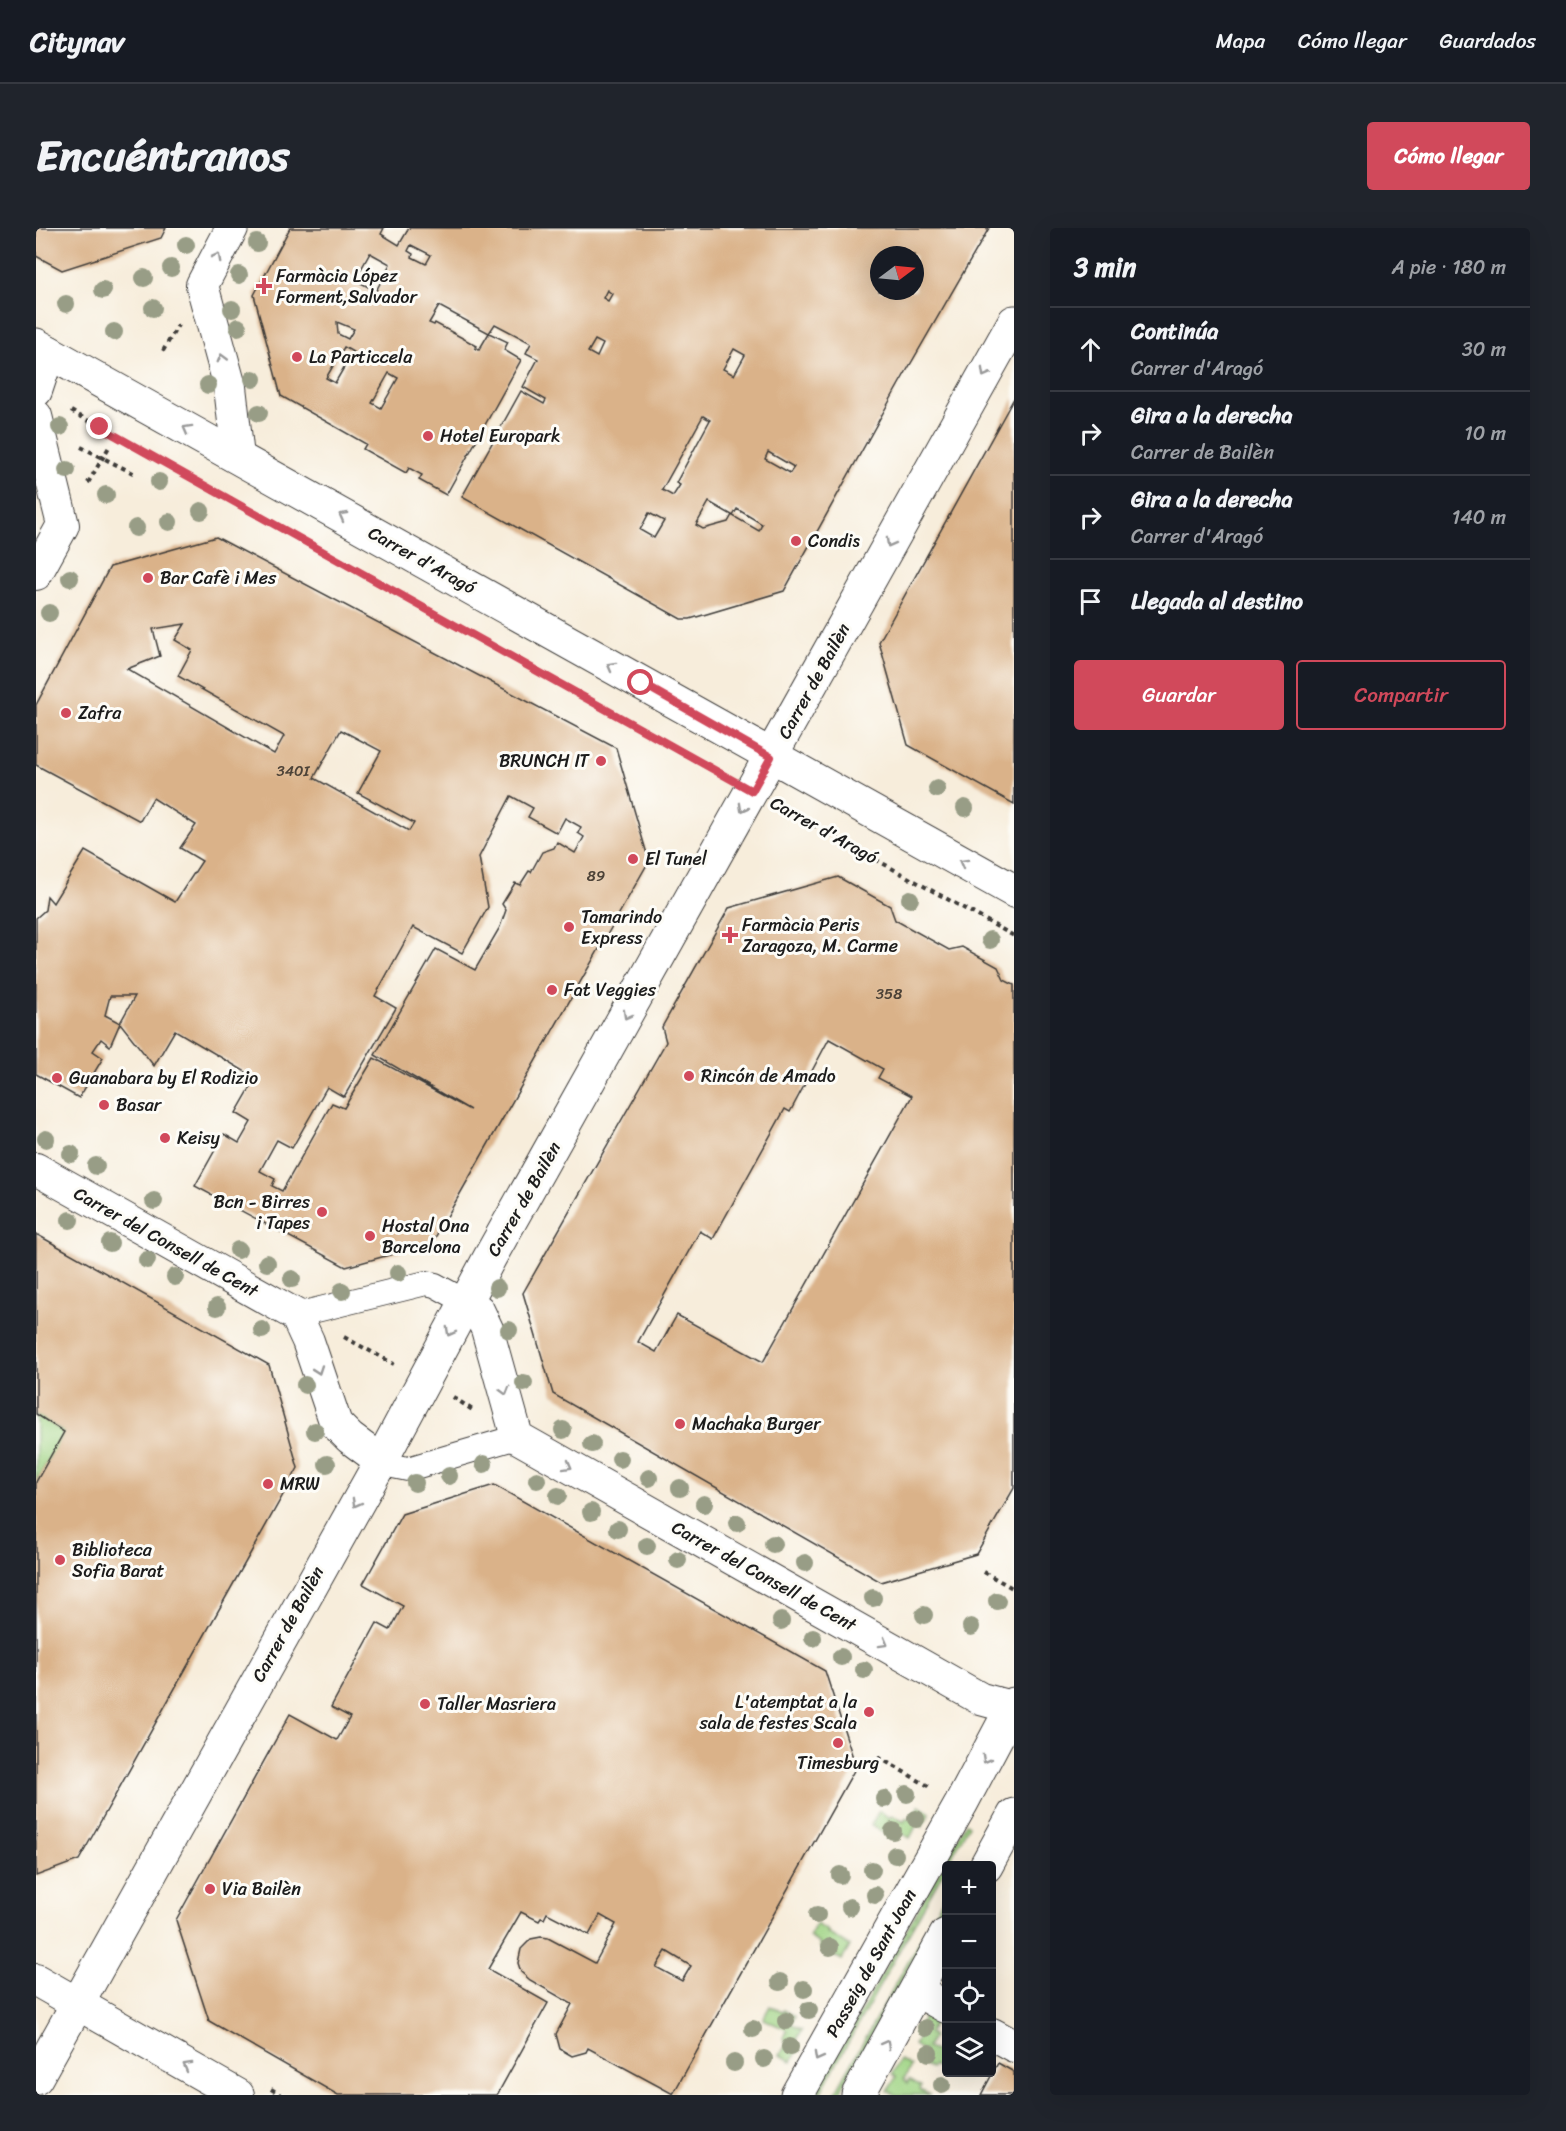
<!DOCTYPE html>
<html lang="es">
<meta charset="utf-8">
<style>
body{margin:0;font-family:Sriracha,sans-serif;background:#20242c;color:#f1f3f6}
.controls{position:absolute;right:18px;bottom:18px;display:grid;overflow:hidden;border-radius:6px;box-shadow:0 6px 24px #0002}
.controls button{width:54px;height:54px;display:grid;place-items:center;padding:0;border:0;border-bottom:2px solid #363941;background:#171b24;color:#f1f3f6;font:30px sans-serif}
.compass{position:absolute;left:834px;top:18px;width:54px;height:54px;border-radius:50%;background:#171b24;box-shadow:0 6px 24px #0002;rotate:74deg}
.stop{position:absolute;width:18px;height:18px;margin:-14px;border:4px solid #d1495b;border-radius:50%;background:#fff}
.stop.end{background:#d1495b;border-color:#fff;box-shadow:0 2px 6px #0008}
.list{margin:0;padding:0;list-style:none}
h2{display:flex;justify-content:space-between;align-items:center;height:78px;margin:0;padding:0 24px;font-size:26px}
h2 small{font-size:20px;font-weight:400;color:#9ea1a6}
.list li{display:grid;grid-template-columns:39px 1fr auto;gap:18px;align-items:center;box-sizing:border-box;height:84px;padding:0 24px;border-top:2px solid #363941}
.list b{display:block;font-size:22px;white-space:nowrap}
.list p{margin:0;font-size:20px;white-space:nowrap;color:#9ea1a6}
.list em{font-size:20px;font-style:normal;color:#9ea1a6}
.actions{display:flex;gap:12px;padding:18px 24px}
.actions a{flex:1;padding:14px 0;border:2px solid #d1495b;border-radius:6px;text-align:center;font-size:21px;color:#d1495b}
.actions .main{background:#d1495b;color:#fff}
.icon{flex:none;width:33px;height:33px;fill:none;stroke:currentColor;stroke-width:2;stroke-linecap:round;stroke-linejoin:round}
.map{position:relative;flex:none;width:978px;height:1867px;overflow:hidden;border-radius:6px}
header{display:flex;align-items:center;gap:36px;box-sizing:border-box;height:84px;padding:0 30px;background:#171b24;border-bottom:2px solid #363941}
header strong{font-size:28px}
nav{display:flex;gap:33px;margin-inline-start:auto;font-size:21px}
.intro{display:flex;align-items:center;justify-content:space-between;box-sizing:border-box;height:144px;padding:0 36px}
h1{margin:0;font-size:42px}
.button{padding:15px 27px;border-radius:6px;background:#d1495b;color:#fff;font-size:21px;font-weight:700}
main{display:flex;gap:36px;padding:0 36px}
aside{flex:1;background:#171b24;border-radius:6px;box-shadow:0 6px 24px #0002}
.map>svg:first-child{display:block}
</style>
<header>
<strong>Citynav</strong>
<nav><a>Mapa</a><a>Cómo llegar</a><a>Guardados</a></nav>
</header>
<div class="intro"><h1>Encuéntranos</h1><a class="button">Cómo llegar</a></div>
<main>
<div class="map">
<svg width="978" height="1867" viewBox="0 0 978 1867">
<rect width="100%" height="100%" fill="#fdfcf7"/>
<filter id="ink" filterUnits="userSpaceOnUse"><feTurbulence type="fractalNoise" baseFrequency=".0167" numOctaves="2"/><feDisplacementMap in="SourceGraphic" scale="12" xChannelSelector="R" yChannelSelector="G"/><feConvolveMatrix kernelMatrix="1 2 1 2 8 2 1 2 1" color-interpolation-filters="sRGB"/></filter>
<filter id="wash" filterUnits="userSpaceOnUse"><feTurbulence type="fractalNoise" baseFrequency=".008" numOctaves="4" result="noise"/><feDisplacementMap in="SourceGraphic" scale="24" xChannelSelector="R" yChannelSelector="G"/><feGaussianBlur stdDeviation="1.35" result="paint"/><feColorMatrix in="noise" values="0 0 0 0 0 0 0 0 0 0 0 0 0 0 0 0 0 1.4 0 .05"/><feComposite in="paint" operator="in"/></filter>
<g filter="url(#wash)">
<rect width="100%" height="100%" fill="#f7eddb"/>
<g fill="#a0d485" stroke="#5e7850" stroke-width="1.5">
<polygon points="0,1186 28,1204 0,1254"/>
<polygon points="883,1578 894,1585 886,1599 881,1596 874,1610 863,1604 860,1608 849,1601 846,1604 835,1597 843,1583 854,1590 856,1587 868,1594 870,1590 875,1592"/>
<polygon points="930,1595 933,1597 783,1867 779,1867"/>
<polygon points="910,1665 910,1672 802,1867 798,1867"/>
<polygon points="780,1696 792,1703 791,1705 814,1718 806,1732 783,1719 784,1716 773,1709"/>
<polygon points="734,1778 746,1784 748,1782 759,1788 755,1796 766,1802 759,1816 764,1819 756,1833 744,1827 752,1814 747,1810 752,1802 727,1791"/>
<polygon points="889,1786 900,1791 893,1805 897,1809 891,1820 910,1828 909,1844 897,1838 895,1840 883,1834 888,1823 878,1817 885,1802 881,1800"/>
<polygon points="864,1832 875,1838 868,1851 872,1855 873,1851 885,1858 884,1862 894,1867 860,1867 852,1863 860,1849 856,1846"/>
</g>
<g id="blocks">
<g fill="#dab289" fill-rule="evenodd">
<polygon points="0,0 130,0 125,10 26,42 0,28"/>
<path d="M254,0H348L345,6L363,17L373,0H953L863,156L748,363L654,391H645L426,269L485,163L508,176L510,172L487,159L502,131L490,125L495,115L459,96L453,105L403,78L393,95L398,97L399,95L441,118L439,120L443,122L453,105L472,114L468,122L485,132L410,267L383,252L386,247L373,240L370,245L327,221L330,216L245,168L218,67ZM375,17L395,27L390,36L376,29L377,26L372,23ZM334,25L354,36L340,63L319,52ZM843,27H879V63H843ZM571,62L576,66L572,73L567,70ZM301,94L318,101L312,111L302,106ZM559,112L567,116L561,129L552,124ZM308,119L317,124L299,155L290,150ZM698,121L709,127L698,147L687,141ZM353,145L362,150L345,180L336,175ZM667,188L674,192L640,255L644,257L637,268L626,262ZM732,224L758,239L754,245L729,231ZM673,274L696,287L692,294L667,301L660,297ZM701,281L726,296L723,303L697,288ZM613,285L628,293L618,310L604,302Z"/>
<polygon points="978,170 978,576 872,517 843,414"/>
<path d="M180,309L580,520L613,633L396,1015L310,1039L159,958L188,906L203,915L215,894L200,885L220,850L139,802L118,838L84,795L99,768H74L69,787L84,795L74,818L65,811L57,823L67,830L43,870L0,846V690L9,682L11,668L17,675L49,623L139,674L166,633L144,620L160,597L117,570L104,593L0,537V477L74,339ZM149,396L139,412L156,422L142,448L248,508L238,526L91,441L124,428L117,401ZM305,502L345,523L322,565L378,595L373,603L278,550ZM475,568L497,580L492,589L521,605L529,590L545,599L542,605L548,609L539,625L521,614L518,620L506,624L495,644L493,643L484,657L479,655L466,676L470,682L464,699L439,742L400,721L339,827L434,882L338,830L308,880L296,875L246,963L236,958L239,951L224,943L241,912L256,920L291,859L308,869L360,780L339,768L377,699L426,725L452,679L443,629Z"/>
<path d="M802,649L854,678L859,692L913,722L926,719L962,739L968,752L978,757V1260L940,1326L845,1354L517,1166L487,1065L630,814L626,799L693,680ZM793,811L847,841L842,850L876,868L727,1134L641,1087L620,1124L602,1114L664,1003L677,1011L749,881L754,884Z"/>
<polygon points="0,1006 233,1137 262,1240 43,1632 0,1648 0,1254 28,1204 0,1186"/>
<path d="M458,1257L789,1443L820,1539L637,1866L552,1820L550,1824L536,1828L524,1821L520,1806L536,1776L494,1752L485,1744L482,1735L485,1721L495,1711L505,1709L512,1710L559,1735L580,1696L564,1687L553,1707L511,1685L508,1691L505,1690L503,1693L485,1684L452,1741L512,1775L461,1867H302L173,1793L140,1692L254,1486L301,1512L314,1489L295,1479L341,1395L354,1402L367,1378L327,1356L366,1286ZM630,1723L655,1738L646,1753L620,1739Z"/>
<polygon points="962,1835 978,1844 978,1867 945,1867"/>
</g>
</g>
</g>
<g filter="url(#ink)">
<use href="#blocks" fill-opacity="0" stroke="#3d3b39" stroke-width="1.5"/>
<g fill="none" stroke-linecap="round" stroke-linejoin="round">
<g stroke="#3d3b39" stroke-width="26">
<g id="pedestrian">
<polyline points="260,1087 390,1055 399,1057 430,1074"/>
<polyline points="345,1233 357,1238 372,1241 481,1209"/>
</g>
</g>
<g stroke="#3d3b39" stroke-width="34">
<g id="minor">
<polyline points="196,0 166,57 194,159 202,229"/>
<polyline points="0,163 13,124"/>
<polyline points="0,188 27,297 0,346"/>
<polyline points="0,941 260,1087 272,1113 300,1196 314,1210 345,1233"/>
<polyline points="430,1074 442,1082 451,1101 481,1209 945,1471 978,1480"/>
<polyline points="0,1752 202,1867"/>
<polyline points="880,1762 910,1779"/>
<polyline points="956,1806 978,1818"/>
</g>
</g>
<g stroke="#3d3b39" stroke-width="35">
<g id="tertiary">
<polyline points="950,1638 978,1587"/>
<polyline points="0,1850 345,1233 454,1029 978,94"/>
<polyline points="761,1867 925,1576 978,1476"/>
<polyline points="822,1867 910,1707"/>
</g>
</g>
<g stroke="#3d3b39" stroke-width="35">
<polyline id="primary" points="0,117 978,663"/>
</g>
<g stroke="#3d3b39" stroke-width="4" stroke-dasharray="4.5 4.5" stroke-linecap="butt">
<polyline points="127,123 142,97"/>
<polyline points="35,183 686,546"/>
<polyline points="45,219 101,247"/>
<polyline points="52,255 73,219"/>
<polyline points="745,579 978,708"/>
<polyline points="308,1109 358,1136"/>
<polyline points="417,1169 438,1183"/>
<polyline points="948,1344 978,1361"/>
<polyline points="842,1529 896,1560"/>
<polyline points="235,1861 245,1867"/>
</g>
<use href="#pedestrian" stroke="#fff" stroke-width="24"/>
<use href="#minor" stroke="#fff" stroke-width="32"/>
<use href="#tertiary" stroke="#fff" stroke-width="33"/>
<use href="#primary" stroke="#fff" stroke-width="33"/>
</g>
<g fill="#989d86">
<circle cx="221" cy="15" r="9"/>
<circle cx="150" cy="17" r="9"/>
<circle cx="135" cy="40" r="9"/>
<circle cx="203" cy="47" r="9"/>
<circle cx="108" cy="50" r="9"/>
<circle cx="67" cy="62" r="9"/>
<circle cx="30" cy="76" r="9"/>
<circle cx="117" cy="80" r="9"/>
<circle cx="196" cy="81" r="9"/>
<circle cx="202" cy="99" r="9"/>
<circle cx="78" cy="104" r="9"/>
<circle cx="217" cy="151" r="9"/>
<circle cx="172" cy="157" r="9"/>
<circle cx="223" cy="185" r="9"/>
<circle cx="24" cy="199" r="9"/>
<circle cx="31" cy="242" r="9"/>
<circle cx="123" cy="254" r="9"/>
<circle cx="70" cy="267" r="9"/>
<circle cx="165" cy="283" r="9"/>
<circle cx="133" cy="294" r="9"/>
<circle cx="100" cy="300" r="9"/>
<circle cx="34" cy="350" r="9"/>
<circle cx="13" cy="385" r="9"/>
<circle cx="901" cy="561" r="9"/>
<circle cx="929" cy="580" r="9"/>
<circle cx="874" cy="671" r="9"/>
<circle cx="954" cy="712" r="9"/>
<circle cx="10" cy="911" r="9"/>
<circle cx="35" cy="926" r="9"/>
<circle cx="60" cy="938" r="9"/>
<circle cx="118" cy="973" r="9"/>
<circle cx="34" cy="992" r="9"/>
<circle cx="74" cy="1015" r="9"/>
<circle cx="202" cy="1022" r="9"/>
<circle cx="111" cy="1032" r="9"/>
<circle cx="231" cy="1035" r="9"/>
<circle cx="362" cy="1045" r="9"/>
<circle cx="139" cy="1049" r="9"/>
<circle cx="256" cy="1051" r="9"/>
<circle cx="461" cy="1060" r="9"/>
<circle cx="306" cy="1063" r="9"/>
<circle cx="181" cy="1079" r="9"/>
<circle cx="226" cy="1102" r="9"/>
<circle cx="473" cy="1102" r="9"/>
<circle cx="488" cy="1155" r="9"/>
<circle cx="269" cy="1157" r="9"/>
<circle cx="527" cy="1202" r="9"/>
<circle cx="279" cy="1203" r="9"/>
<circle cx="556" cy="1216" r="9"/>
<circle cx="584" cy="1231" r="9"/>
<circle cx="291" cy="1236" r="9"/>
<circle cx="448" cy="1236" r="9"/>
<circle cx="413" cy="1248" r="9"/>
<circle cx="613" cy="1250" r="9"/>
<circle cx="501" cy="1252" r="9"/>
<circle cx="379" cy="1255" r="9"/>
<circle cx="644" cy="1260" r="9"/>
<circle cx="522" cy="1268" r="9"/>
<circle cx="668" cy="1276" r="9"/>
<circle cx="555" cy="1284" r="9"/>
<circle cx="701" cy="1295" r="9"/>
<circle cx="582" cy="1301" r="9"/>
<circle cx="737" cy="1316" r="9"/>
<circle cx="611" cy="1318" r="9"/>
<circle cx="642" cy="1332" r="9"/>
<circle cx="769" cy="1335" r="9"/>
<circle cx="837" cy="1370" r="9"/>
<circle cx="961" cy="1373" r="9"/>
<circle cx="888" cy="1387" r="9"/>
<circle cx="745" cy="1393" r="9"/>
<circle cx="935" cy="1399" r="9"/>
<circle cx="777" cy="1410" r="9"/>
<circle cx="805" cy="1429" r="9"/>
<circle cx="828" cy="1442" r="9"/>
<circle cx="871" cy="1566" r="9"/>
<circle cx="848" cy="1571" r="9"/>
<circle cx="880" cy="1591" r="9"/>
<circle cx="857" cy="1603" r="9"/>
<circle cx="859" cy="1627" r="9"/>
<circle cx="836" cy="1642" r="9"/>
<circle cx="804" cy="1647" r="9"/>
<circle cx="839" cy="1667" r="9"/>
<circle cx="814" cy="1679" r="9"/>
<circle cx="781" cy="1687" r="9"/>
<circle cx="794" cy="1719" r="9"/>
<circle cx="744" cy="1754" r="9"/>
<circle cx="768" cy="1761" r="9"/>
<circle cx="773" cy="1782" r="9"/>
<circle cx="750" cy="1793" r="9"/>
<circle cx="890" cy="1800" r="9"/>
<circle cx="717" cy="1801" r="9"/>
<circle cx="754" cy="1819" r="9"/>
<circle cx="893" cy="1825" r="9"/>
<circle cx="728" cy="1831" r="9"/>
<circle cx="698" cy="1835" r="9"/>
<circle cx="906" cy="1857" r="9"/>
</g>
<defs><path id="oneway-chevron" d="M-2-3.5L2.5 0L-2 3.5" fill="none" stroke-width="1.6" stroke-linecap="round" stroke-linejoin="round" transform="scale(1.5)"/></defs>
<g stroke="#999">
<use href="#oneway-chevron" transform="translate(181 29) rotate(-62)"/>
<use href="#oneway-chevron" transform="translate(186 130) rotate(-105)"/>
<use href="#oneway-chevron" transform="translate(949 145) rotate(119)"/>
<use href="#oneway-chevron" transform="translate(151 201) rotate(-151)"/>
<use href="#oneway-chevron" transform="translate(307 288) rotate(-151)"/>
<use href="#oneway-chevron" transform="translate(854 315) rotate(119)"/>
<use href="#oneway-chevron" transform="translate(575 438) rotate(-151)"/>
<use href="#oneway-chevron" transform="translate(707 580) rotate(119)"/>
<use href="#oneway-chevron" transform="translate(927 635) rotate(-151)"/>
<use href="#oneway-chevron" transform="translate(591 787) rotate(119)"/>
<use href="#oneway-chevron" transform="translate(414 1104) rotate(118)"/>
<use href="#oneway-chevron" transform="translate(282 1142) rotate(71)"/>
<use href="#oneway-chevron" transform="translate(469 1163) rotate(74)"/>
<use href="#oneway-chevron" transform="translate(532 1238) rotate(29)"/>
<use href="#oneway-chevron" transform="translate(320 1275) rotate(119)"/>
<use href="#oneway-chevron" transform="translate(848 1415) rotate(29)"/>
<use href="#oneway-chevron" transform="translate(950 1531) rotate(119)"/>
<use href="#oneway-chevron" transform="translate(850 1816) rotate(-61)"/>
<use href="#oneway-chevron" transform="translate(782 1829) rotate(119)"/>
<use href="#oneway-chevron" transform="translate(151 1838) rotate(-151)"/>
</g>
</g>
<g fill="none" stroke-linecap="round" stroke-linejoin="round" filter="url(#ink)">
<polyline stroke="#d1495b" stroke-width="8" points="64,199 716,563 735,529 605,455"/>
</g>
<g fill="#d1495b" stroke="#fdfcf7" stroke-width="2">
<path d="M225 49h6v6h6v6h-6v6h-6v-6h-6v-6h6z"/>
<circle cx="261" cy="129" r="6"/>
<circle cx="392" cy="208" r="6"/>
<circle cx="760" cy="313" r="6"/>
<circle cx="112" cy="350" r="6"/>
<circle cx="30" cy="485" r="6"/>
<circle cx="565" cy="533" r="6"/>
<circle cx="597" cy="631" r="6"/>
<circle cx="533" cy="699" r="6"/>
<path d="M691 698h6v6h6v6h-6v6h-6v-6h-6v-6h6z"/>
<circle cx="516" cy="762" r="6"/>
<circle cx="653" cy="848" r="6"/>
<circle cx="21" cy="850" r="6"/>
<circle cx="68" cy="877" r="6"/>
<circle cx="129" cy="910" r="6"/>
<circle cx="286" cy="984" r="6"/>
<circle cx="334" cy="1008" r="6"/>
<circle cx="644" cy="1196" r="6"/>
<circle cx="232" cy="1256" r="6"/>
<circle cx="24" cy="1332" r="6"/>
<circle cx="389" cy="1476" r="6"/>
<circle cx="833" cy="1484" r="6"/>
<circle cx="802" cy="1515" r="6"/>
<circle cx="174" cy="1661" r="6"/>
</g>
<g text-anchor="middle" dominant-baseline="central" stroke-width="6" stroke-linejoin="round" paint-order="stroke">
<g font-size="15" fill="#4c4237">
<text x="257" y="543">340I</text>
<text x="560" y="648">89</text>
<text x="853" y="766">358</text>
</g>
<g font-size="18" fill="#1c1c1c" stroke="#fdfcf7" text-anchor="start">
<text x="240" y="48">Farmàcia López<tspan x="240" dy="21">Forment,Salvador</tspan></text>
<text x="273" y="129">La Particcela</text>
<text x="404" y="208">Hotel Europark</text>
<text x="772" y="313">Condis</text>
<text x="124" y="350">Bar Cafè i Mes</text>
<text x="42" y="485">Zafra</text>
<text x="553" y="533" text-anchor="end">BRUNCH IT</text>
<text x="609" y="631">El Tunel</text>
<text x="545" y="689">Tamarindo<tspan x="545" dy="21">Express</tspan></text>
<text x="706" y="697">Farmàcia Peris<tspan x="706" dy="21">Zaragoza, M. Carme</tspan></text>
<text x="528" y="762">Fat Veggies</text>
<text x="665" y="848">Rincón de Amado</text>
<text x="33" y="850">Guanabara by El Rodizio</text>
<text x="80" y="877">Basar</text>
<text x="141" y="910">Keisy</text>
<text x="274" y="974" text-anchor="end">Bcn - Birres<tspan x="274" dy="21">i Tapes</tspan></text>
<text x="346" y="998">Hostal Ona<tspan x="346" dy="21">Barcelona</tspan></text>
<text x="656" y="1196">Machaka Burger</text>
<text x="244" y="1256">MRW</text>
<text x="36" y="1322">Biblioteca<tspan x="36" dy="21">Sofia Barat</tspan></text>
<text x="821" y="1474" text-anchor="end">L'atemptat a la<tspan x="821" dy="21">sala de festes Scala</tspan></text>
<text x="401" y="1476">Taller Masriera</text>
<text x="802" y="1535" text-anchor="middle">Timesburg</text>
<text x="186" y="1661">Via Bailèn</text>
</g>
<g font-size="18" fill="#1c1c1c" stroke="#fdfcf7">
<text transform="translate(386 332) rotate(29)">Carrer d'Aragó</text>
<text transform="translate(778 453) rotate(-61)">Carrer de Bailèn</text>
<text transform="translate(788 602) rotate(29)">Carrer d'Aragó</text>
<text transform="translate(488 971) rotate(-60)">Carrer de Bailèn</text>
<text transform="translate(130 1014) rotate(29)">Carrer del Consell de Cent</text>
<text transform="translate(728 1348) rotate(29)">Carrer del Consell de Cent</text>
<text transform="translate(252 1396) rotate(-61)">Carrer de Bailèn</text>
<text transform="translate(835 1735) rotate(-61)">Passeig de Sant Joan</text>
</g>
</g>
</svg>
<div class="controls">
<button>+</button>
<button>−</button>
<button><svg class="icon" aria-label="locate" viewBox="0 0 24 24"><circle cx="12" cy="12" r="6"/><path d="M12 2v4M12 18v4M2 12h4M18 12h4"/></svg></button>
<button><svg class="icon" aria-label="layers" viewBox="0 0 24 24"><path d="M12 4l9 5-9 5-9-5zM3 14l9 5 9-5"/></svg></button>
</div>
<svg class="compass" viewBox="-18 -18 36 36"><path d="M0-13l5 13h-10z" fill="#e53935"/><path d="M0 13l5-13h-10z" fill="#9ea1a6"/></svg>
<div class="stop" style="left:605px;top:455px"></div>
<div class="stop end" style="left:64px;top:199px"></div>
</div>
<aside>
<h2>3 min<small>A pie · 180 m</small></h2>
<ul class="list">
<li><svg class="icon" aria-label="ahead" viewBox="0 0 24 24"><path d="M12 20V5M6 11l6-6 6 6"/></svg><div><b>Continúa</b><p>Carrer d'Aragó</p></div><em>30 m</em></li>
<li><svg class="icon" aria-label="right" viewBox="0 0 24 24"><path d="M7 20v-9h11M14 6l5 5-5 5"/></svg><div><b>Gira a la derecha</b><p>Carrer de Bailèn</p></div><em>10 m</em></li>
<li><svg class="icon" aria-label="right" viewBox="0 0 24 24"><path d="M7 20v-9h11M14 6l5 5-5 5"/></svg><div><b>Gira a la derecha</b><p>Carrer d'Aragó</p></div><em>140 m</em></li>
<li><svg class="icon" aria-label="arrive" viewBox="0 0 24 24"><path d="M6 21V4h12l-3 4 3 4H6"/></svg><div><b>Llegada al destino</b></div></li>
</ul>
<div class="actions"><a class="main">Guardar</a><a>Compartir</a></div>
</aside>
</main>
